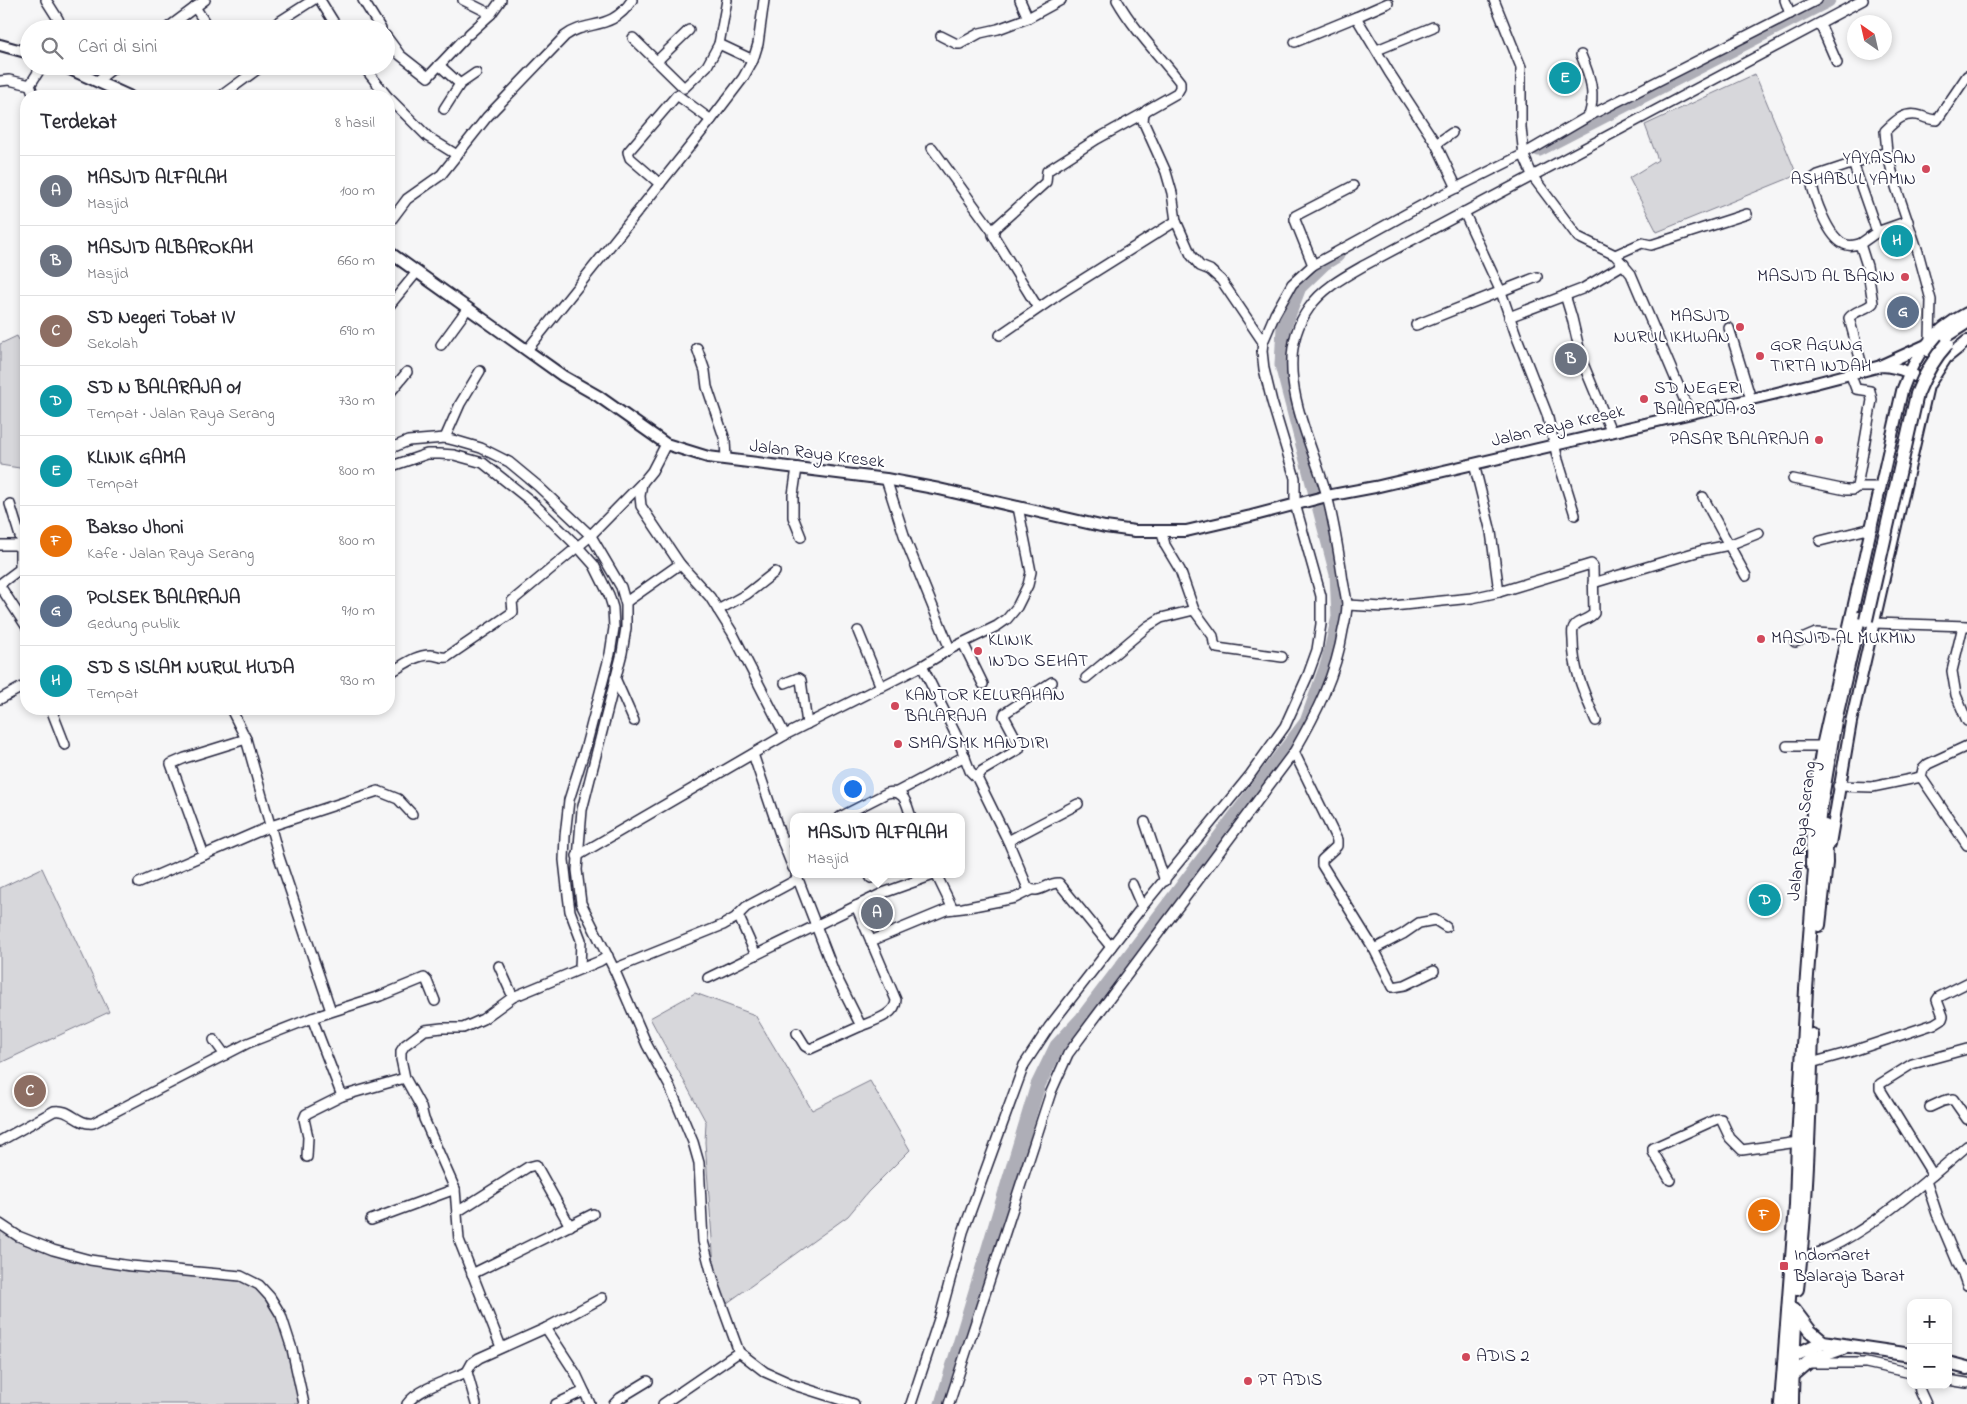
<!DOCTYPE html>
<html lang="id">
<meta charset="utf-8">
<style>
body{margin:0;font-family:"Indie Flower",sans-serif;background:#f2f2f3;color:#2b2b33}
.controls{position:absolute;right:15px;bottom:15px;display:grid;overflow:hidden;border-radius:10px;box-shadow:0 2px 8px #0003}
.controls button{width:45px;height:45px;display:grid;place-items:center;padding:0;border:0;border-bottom:1px solid #e1e1e2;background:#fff;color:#2b2b33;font:25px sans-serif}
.compass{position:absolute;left:1847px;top:15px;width:45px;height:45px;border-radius:50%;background:#fff;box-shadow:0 2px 8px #0003;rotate:326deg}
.you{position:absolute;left:852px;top:788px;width:18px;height:18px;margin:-12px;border:4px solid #fff;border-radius:50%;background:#1a73e8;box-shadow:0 0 0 8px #1a73e833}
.badge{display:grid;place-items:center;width:32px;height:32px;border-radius:50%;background:#0f766e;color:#fff;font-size:16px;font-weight:700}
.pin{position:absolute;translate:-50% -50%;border:2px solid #fff;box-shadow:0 1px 5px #0006}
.popup{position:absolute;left:790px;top:813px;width:175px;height:65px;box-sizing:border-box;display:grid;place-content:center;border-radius:10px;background:#fff;filter:drop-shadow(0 1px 4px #0005);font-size:16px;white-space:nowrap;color:#7c7c81}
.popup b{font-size:19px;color:#2b2b33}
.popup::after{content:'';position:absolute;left:50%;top:100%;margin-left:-10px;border:10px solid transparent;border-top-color:#fff}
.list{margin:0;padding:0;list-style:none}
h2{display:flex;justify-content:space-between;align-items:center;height:65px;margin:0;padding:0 20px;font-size:21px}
h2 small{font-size:16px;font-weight:400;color:#7c7c81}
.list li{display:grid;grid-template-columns:32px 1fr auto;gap:15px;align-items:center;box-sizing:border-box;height:70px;padding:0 20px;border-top:1px solid #e1e1e2}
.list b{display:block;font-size:19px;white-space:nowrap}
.list p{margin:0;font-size:16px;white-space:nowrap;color:#7c7c81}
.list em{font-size:16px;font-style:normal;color:#7c7c81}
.icon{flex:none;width:28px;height:28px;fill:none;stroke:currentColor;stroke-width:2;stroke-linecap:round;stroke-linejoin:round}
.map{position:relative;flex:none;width:1967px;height:1404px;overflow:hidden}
.search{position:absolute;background:#fff;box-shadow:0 2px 8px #0003;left:20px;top:20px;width:375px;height:55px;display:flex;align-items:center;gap:12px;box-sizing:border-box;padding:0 18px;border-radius:28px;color:#7c7c81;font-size:19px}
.panel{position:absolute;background:#fff;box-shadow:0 2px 8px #0003;left:20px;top:90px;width:375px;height:625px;border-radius:20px}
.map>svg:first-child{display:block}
</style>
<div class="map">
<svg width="1967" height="1404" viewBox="0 0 1967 1404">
<rect width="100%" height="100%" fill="#f6f6f7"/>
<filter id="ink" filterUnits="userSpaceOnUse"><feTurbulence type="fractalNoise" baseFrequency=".02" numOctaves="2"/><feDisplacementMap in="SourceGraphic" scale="10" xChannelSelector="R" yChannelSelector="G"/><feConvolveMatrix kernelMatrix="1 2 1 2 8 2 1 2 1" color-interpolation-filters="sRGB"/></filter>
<g filter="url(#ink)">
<g fill="#d7d7db" stroke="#7c7c8b">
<polygon points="1755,74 1797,175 1657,232 1629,178 1658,160 1645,125"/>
<polygon points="17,336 26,354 26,469 0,465 0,344"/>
<polygon points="42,868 109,1012 0,1063 0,888"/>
<polygon points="695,993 755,1015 812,1110 870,1081 910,1150 868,1192 848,1216 723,1306 714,1266 705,1142 706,1122 650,1018"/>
<polygon points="0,1220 31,1240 130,1266 225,1269 263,1290 287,1330 305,1404 0,1404"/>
</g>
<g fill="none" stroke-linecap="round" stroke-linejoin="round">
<g stroke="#aeaeb7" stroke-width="15">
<polyline points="1539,149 1828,0"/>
<polyline points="942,1404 1038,1085 1057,1046 1082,1019 1307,722 1328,663 1339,617 1337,574 1282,365 1284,326 1299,287 1324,263 1337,255"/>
</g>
<g stroke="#22223b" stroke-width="12">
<g id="minor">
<polyline points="46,0 58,19 62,29"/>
<polyline points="320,0 338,29"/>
<polyline points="363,0 381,29"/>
<polyline points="463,0 491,14"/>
<polyline points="727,0 719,44 753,60"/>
<polyline points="1020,0 1028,18"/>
<path d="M1117,0C1134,30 1159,55 1180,82V88L1177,93L1147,110L1144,113L1143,121L1166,172L1172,193L1176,221"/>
<polyline points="1494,0 1521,67 1521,128 1524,156 1533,177 1578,237 1615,255 1631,274 1690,413"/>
<polyline points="1785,0 1790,14"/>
<polyline points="1388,3 1356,17 1389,72 1436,144 1457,188"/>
<polyline points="195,7 209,29"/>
<polyline points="277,23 313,0"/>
<polyline points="1820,24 1837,63"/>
<polyline points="166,29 205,0"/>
<polyline points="469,34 491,14 501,0"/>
<polyline points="386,36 400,55 428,77 464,39"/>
<polyline points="941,36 957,44 960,44 980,33 998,29 1028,18 1061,0"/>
<polyline points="633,38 684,88 707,66 719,44"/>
<polyline points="1295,42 1356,17"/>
<polyline points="1377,50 1433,27"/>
<path d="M1581,55C1590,76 1596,93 1589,116"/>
<polyline points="657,61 689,30"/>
<polyline points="439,65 460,84"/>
<polyline points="363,66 387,96"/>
<polyline points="0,81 9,80 30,85"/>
<polyline points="97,81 116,66"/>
<polyline points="34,96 30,85 42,66"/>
<polyline points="221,96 262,66"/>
<polyline points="389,98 428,137 457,155"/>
<polyline points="444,109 460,84 476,73"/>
<polyline points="1436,144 1452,133"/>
<polyline points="932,148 993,232"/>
<polyline points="1887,152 1896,187 1918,252 1931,300 1930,339"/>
<polyline points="1853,163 1877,232"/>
<polyline points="660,184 630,158 628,152 677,95 711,120"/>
<polyline points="1464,212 1501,292 1516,335 1547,414 1558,460 1575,515"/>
<path d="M389,223L407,199L441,175L487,117L565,36C588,19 611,32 632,0"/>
<polyline points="1860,244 1877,232 1908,221"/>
<polyline points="1615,255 1642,243 1651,245 1747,214"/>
<polyline points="1313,265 1295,220 1295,216 1353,186"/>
<polyline points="1565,295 1572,318 1582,361 1611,431"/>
<polyline points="389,306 417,272"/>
<polyline points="1038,308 993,235 995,228 1046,182 1047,171 1097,139 1144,113"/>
<polyline points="1509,317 1582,289 1624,264"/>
<polyline points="1416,325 1537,277"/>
<polyline points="1729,328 1751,399"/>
<polyline points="1000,335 1058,295 1176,221 1191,255 1200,266 1210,270 1221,280 1263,342"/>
<polyline points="441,345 468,308"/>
<polyline points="697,348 705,371 707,387 725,440 726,459"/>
<polyline points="527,350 711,120 743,78 753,60 758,44 764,0"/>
<path d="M1863,369L1849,318C1855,310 1866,310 1873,303L1867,266L1860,244C1854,245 1850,247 1844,244C1828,237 1814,198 1811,180L1818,175L1887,152L1885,131C1896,120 1905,111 1921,116C1926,118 1931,120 1937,120L1967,76"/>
<polyline points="1850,373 1856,389 1870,391 1872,400 1857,487"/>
<polyline points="389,394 407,372"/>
<polyline points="445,438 460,404 480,371"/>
<polyline points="389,449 408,441 445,438 457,441 481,448 509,462 538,486 591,536 621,587 626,605 626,628 622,653 582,810 577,870 581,903 614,969 647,1045 669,1085 693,1142 699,1163 703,1241 715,1286 739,1352 765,1372 794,1385 854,1404"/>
<polyline points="1474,464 1491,532 1499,592"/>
<polyline points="389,467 427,454 440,454 454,455 483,463 532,502 578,547 594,565 609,595 613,608 614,628 610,654 586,746 569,800 565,836 564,860 567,887 570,911 581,940 580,969"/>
<polyline points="797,468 793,495 793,517 801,537"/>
<polyline points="886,479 906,541 950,649"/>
<polyline points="1793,479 1846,490 1853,490 1857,487 1881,487"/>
<polyline points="642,483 640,496 641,506 680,564 710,597 732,632 785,735"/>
<polyline points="1703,497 1729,545 1759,533"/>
<polyline points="10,504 22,543"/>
<polyline points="1162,532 1165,545 1180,570 1194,610 1213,636 1214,643 1217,648 1282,657"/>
<polyline points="1820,541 1872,528"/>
<polyline points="0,545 15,545 20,547"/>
<polyline points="1593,583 1700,551 1729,545 1746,576"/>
<polyline points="0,584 20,569 20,547 26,540"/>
<polyline points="0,586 26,626"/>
<polyline points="626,602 680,564"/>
<path d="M1347,605L1383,607L1472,598L1499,592L1591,564L1593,566L1594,613C1589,621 1575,620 1573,629C1572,632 1573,638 1573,641C1573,670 1585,695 1596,721"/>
<polyline points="718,610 747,594 775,572"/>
<polyline points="1874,623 1967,626"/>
<polyline points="1963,626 1952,671 1956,695 1967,721"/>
<polyline points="858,631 881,687"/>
<polyline points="1795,642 1816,633 1847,635"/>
<polyline points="963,643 983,684"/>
<polyline points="922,666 958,739 970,771 977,778"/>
<path d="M389,673C401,667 416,654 431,655C437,655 440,658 447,657L513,612L512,601L587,539L643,482L652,471L666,444"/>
<polyline points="615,678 634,721"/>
<polyline points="1086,678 1148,626 1161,618 1194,610"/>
<path d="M1052,682L1005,713L1004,716L1020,746L1019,749L982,771L977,778L1008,841L1027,886C1037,897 1047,882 1059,883L1111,947"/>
<polyline points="785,683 798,678 801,680 807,724"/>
<polyline points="0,699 26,685"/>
<polyline points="51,709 65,745"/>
<polyline points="231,709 246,739 279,857 331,1011"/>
<polyline points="1787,746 1822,746"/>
<polyline points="1967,746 1928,764 1923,769 1921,777 1967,845"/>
<polyline points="1294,752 1337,840 1337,846 1322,860 1322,865 1374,949 1393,987 1405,985 1434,971"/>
<polyline points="753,754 783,843 793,868"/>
<polyline points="1838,786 1872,787 1921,777"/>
<polyline points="897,792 965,756"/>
<path d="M840,817L887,793C905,789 906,803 911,817"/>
<polyline points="1145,822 1165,881"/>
<polyline points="1008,841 1078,804"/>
<polyline points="783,843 793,839"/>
<polyline points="204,855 171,764 185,758 246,739"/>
<polyline points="577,856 785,735 922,666 950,649 997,626 1007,619 1017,607 1028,585 1031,572 1018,507"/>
<polyline points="796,874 834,972 861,1026 810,1049 805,1046 797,1033"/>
<polyline points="869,874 871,878"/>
<polyline points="936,874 953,909"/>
<polyline points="139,883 271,826 378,791 398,799 412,814"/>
<polyline points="1132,884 1142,907"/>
<path d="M856,906L896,1000C896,1015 873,1021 861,1026"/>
<polyline points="738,915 756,955"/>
<polyline points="871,941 946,910 963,908 1015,898 1031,890"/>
<polyline points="1374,949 1403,934 1419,923 1435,920 1446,927"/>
<polyline points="499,966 513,997"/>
<polyline points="614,969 723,925 735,918 746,907 798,879"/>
<polyline points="708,978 883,893 936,874"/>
<polyline points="312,1018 380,996 424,978 427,981 435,1001"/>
<polyline points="214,1040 225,1055"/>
<polyline points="1811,1063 1847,1053 1934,1024 1942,1019 1943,1016 1937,1000 1939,997 1967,983"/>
<polyline points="405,1078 421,1107 424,1119 455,1189 459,1240 501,1347"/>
<polyline points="1930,1107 1943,1101 1953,1099 1967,1119"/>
<path d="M0,1141L54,1111C70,1108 77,1125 93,1123L248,1043L312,1018L342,1096L405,1078L401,1059V1051L405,1045L425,1030L442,1028H463L483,1019L513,997L600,961L608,956"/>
<polyline points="307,1157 308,1137 304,1119 306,1114 342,1096"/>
<polyline points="1933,1175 1880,1089 1880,1084 1912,1064 1967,1049"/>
<polyline points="1670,1180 1653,1152 1653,1148 1717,1119 1721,1119 1730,1138 1742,1150 1798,1142"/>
<polyline points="1926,1181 1937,1214 1959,1266 1962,1271 1967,1270"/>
<polyline points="457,1212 528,1167 536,1165 570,1226"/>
<polyline points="371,1220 455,1189"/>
<polyline points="0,1224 18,1236 53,1250 90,1260 131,1266 241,1276 259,1285 270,1297 281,1315 292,1349 304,1404"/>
<path d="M1795,1259C1848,1252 1926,1181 1967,1146"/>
<polyline points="1962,1271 1967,1285"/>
<polyline points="472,1274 593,1214"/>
<polyline points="546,1328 576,1374 585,1393"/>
<polyline points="1809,1363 1866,1363 1911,1373"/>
<polyline points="1948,1380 1967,1383"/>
<polyline points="1919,1385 1920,1391 1926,1404"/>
<path d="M407,1404C417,1389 451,1379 467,1372"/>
<polyline points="476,1404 467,1372 472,1363 479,1358 546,1328 602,1298"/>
<polyline points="556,1404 582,1392 585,1393 590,1404"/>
<polyline points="614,1404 620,1398 648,1381"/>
<polyline points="663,1404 739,1352"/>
<polyline points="911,1404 941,1313 963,1232 1024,1065 1049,1027 1142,907 1250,775 1285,726 1308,675 1317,650 1321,624 1321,596 1295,504 1295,478 1272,402 1264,369 1262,351 1263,342 1275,314 1292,284 1313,265 1326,258 1428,202 1524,154 1589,116 1817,0"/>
<path d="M949,1404L1051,1092L1068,1054L1294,752C1316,714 1336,675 1343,630C1345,622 1347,613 1347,604C1346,594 1343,584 1342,574C1338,548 1334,522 1327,496C1311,438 1268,365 1309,308C1323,288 1344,277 1365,265L1863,0"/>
</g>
</g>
<g stroke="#22223b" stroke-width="14">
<g id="major">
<polyline points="0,45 29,53"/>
<polyline points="63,66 129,96"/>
<path d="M389,252L563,376L598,396L666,444L708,457L886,479L939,489L1105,527L1135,531H1186L1251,516L1327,496L1375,487L1773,394L1881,366C1899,367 1915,373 1928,386"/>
<polyline points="1882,365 1924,346"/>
<polyline points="1830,844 1851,722 1928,386 1946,358 1967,341"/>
<path d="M1811,865L1812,810L1822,746L1902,391C1915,355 1931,331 1967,313"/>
</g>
</g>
<g stroke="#22223b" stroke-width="16">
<g id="highway">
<polyline points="1930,351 1942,338 1967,322"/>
<polyline points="1819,925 1826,863 1825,826"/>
<path d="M1797,1289C1807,1205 1809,1120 1812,1035"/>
<polyline points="1794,1310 1810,1331 1823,1342 1911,1355"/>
<polyline points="1789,1358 1823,1342"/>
<polyline points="1948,1363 1967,1368"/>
<polyline points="1791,1377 1812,1359 1843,1348"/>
<polyline points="1781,1404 1796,1205 1798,1142 1806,989 1819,816 1835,721 1859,618"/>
<path d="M1792,1404C1792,1376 1794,1349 1795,1322"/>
</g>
</g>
<use href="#minor" stroke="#fff" stroke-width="9"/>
<use href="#major" stroke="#fff" stroke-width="10"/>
<use href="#highway" stroke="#fff" stroke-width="12"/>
<g stroke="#22223b" stroke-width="16" stroke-linecap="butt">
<path id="highway-bridge" d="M1866,620L1917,394C1925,374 1933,359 1947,344"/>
</g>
<use href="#highway-bridge" stroke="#fff" stroke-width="12"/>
</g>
</g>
<g fill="#d1495b" stroke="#fff" stroke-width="2">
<circle cx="1926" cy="169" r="5"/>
<circle cx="1905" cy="277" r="5"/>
<circle cx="1740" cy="327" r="5"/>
<circle cx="1760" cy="356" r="5"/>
<circle cx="1644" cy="399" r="5"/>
<circle cx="1819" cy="440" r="5"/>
<circle cx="1761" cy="639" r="5"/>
<circle cx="978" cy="651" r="5"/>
<circle cx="895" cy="706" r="5"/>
<circle cx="898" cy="744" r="5"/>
<rect x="1779" y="1261" width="10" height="10" rx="2.5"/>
<circle cx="1466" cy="1357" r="5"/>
<circle cx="1248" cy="1381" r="5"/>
</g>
<g text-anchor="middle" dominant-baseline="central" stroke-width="4" stroke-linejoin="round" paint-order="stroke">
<g font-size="18" fill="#22223b" stroke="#fff" text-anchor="start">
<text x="1916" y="159" text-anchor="end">YAYASAN<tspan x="1916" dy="21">ASHABUL YAMIN</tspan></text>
<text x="1895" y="277" text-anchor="end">MASJID AL BAQIN</text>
<text x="1730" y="317" text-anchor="end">MASJID<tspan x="1730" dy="21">NURUL IKHWAN</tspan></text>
<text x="1770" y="346">GOR AGUNG<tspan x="1770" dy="21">TIRTA INDAH</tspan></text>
<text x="1654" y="389">SD NEGERI<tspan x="1654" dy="21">BALARAJA 03</tspan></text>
<text x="1809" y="440" text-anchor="end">PASAR BALARAJA</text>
<text x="1771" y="639">MASJID AL MUKMIN</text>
<text x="988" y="641">KLINIK<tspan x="988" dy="21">INDO SEHAT</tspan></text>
<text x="905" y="696">KANTOR KELURAHAN<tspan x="905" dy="21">BALARAJA</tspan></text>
<text x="908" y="744">SMA/SMK MANDIRI</text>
<text x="1794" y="1256">Indomaret<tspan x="1794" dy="21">Balaraja Barat</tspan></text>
<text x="1476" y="1357">ADIS 2</text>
<text x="1258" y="1381">PT ADIS</text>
</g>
<g font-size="18" fill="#22223b" stroke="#fff">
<text transform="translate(1558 427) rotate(-13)">Jalan Raya Kresek</text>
<text transform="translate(817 455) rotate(7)">Jalan Raya Kresek</text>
<text transform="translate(1803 831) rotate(-83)">Jalan Raya Serang</text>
</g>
</g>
</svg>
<div class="controls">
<button>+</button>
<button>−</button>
</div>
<svg class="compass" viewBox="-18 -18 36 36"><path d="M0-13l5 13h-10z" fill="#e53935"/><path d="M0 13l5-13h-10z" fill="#7c7c81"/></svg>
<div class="you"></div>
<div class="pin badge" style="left:877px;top:913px;background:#6b7280">A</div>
<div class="popup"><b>MASJID ALFALAH</b>Masjid</div>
<div class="pin badge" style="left:1571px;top:359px;background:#6b7280">B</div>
<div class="pin badge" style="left:30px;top:1091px;background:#8d6e63">C</div>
<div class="pin badge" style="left:1765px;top:900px;background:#0f9aa8">D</div>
<div class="pin badge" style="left:1565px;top:78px;background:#0f9aa8">E</div>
<div class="pin badge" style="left:1764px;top:1215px;background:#e8710a">F</div>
<div class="pin badge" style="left:1903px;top:312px;background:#5c6f8a">G</div>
<div class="pin badge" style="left:1897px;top:241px;background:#0f9aa8">H</div>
<div class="search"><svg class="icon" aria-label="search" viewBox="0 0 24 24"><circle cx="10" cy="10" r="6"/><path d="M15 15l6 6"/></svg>Cari di sini</div>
<section class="panel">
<h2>Terdekat<small>8 hasil</small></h2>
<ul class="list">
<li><span class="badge" style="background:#6b7280">A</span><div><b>MASJID ALFALAH</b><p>Masjid</p></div><em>100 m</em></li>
<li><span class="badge" style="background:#6b7280">B</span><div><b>MASJID ALBAROKAH</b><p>Masjid</p></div><em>660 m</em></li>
<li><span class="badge" style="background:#8d6e63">C</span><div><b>SD Negeri Tobat IV</b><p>Sekolah</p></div><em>690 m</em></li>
<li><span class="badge" style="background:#0f9aa8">D</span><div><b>SD N BALARAJA 01</b><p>Tempat · Jalan Raya Serang</p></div><em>730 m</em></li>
<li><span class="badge" style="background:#0f9aa8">E</span><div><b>KLINIK GAMA</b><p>Tempat</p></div><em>800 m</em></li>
<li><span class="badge" style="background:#e8710a">F</span><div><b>Bakso Jhoni</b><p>Kafe · Jalan Raya Serang</p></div><em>800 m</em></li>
<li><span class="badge" style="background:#5c6f8a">G</span><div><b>POLSEK BALARAJA</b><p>Gedung publik</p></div><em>910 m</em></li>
<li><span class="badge" style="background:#0f9aa8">H</span><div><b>SD S ISLAM NURUL HUDA</b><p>Tempat</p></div><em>930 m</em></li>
</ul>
</section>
</div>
